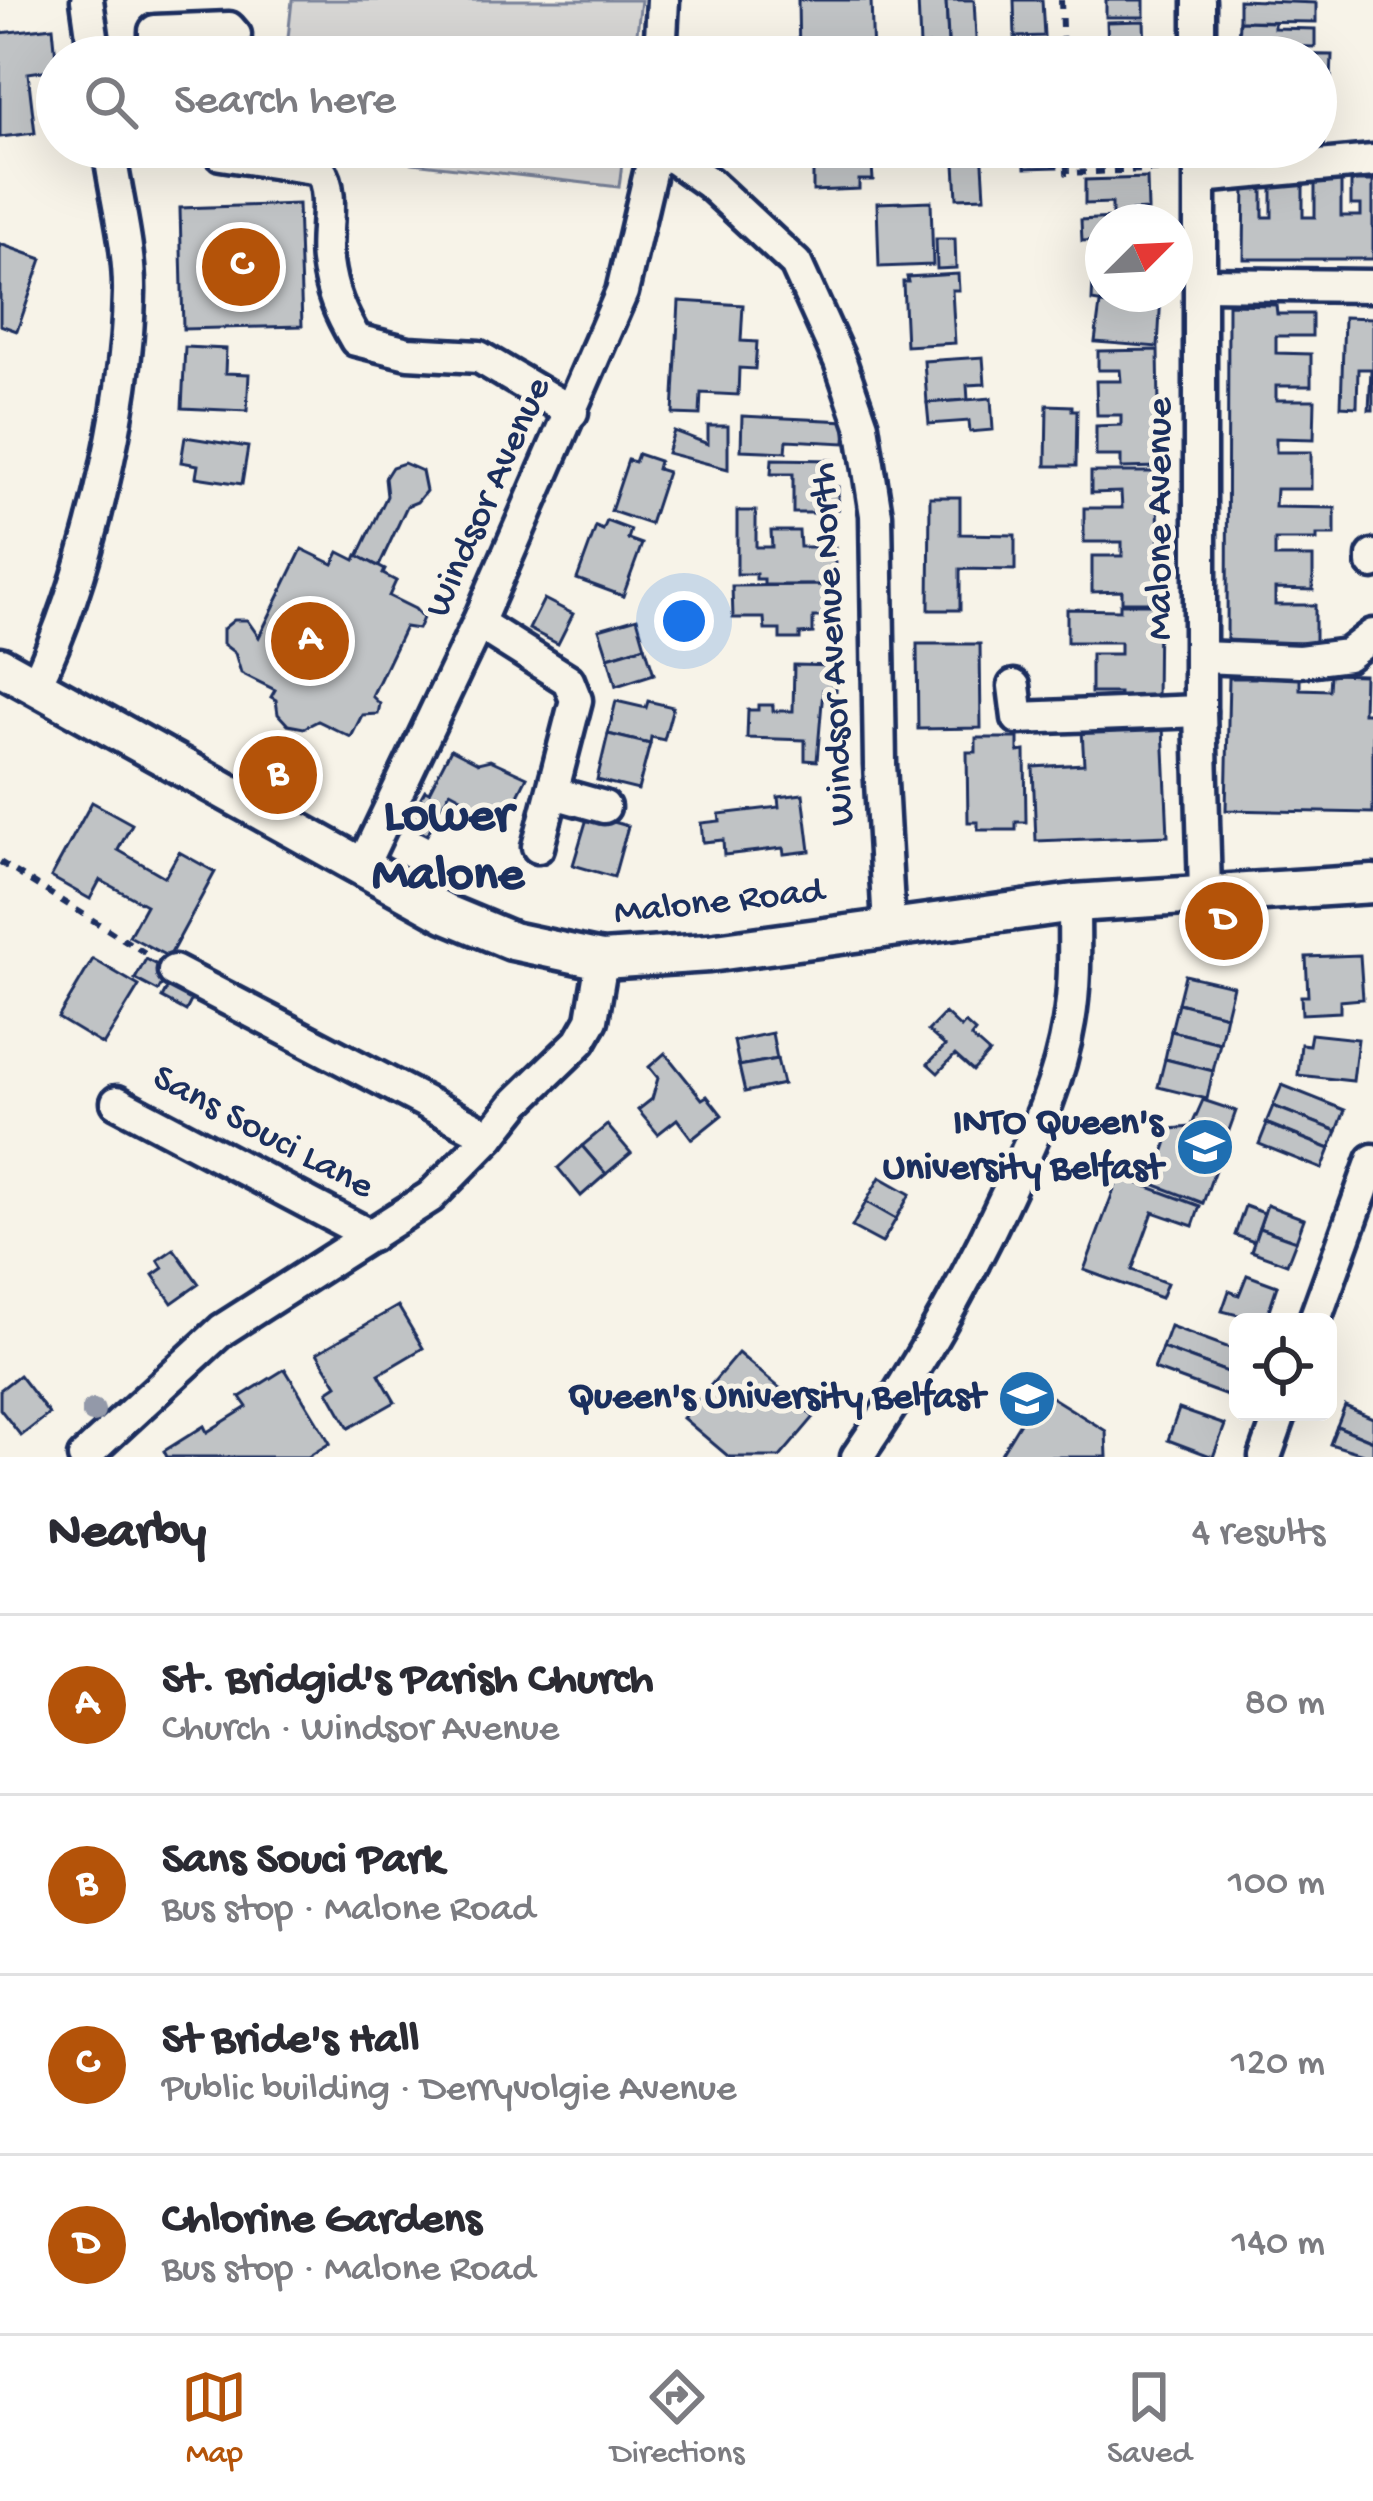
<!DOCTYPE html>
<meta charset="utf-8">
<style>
body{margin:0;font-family:"Gochi Hand",sans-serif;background:#f2f2f3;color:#2b2b33}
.controls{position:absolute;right:36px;bottom:36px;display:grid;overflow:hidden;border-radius:18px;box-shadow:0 12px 48px #0002}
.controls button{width:108px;height:108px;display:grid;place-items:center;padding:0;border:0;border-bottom:3px solid #e1e1e2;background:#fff;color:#2b2b33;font:60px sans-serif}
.compass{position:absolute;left:1085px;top:204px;width:108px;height:108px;border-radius:50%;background:#fff;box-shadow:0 12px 48px #0002;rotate:66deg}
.you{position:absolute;left:684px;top:621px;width:42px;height:42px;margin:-30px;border:9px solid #fff;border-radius:50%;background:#1a73e8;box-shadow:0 0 0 18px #1a73e833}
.badge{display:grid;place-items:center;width:78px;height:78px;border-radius:50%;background:#b45309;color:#fff;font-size:39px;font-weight:700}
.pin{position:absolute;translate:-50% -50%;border:6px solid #fff;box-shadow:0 3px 12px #0006}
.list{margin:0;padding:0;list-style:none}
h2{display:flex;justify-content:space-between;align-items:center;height:156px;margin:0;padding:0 48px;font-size:51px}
h2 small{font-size:39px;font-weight:400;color:#7c7c81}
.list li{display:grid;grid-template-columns:78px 1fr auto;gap:36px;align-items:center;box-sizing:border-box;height:180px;padding:0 48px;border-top:3px solid #e1e1e2}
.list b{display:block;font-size:45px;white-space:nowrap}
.list p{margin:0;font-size:39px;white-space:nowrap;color:#7c7c81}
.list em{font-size:39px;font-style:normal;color:#7c7c81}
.icon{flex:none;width:66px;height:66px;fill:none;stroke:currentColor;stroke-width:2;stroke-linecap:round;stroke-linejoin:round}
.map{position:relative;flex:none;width:1373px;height:1457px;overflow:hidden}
.search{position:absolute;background:#fff;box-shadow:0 12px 48px #0002;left:36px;right:36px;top:36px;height:132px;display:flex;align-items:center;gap:30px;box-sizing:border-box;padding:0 42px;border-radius:66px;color:#7c7c81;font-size:45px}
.sheet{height:876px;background:#fff}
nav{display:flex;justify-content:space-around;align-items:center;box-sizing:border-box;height:168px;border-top:3px solid #e1e1e2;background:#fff;font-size:33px;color:#7c7c81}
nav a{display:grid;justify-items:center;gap:6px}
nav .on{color:#b45309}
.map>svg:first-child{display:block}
</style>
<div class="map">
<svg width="1373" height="1457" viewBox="0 0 1373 1457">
<rect width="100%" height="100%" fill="#f7f3e8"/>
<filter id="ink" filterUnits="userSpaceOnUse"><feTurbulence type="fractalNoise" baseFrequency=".00833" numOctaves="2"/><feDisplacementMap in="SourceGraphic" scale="24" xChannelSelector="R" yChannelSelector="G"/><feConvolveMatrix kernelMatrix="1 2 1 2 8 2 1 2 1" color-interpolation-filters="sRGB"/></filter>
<g filter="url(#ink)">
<g fill="#d7d6d4" stroke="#798299" stroke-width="3">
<polygon points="292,0 641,0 634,57 286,57"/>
<polygon points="275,147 624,147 619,187"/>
</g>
<g fill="#c0c3c5" stroke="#1b2f5e" stroke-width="3">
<polygon points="798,0 871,0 873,57 799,57"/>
<polygon points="918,0 946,0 948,44 920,46"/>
<polygon points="946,0 974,0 977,57 949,57"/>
<polygon points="1014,0 1042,0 1044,36 1015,37"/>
<rect x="1106" y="0" width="38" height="17"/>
<polygon points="1239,0 1316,3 1316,22 1239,21"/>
<polygon points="1144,21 1145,47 1108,49 1107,22"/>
<polygon points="1239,21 1274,22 1274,28 1315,29 1315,47 1238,45"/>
<polygon points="53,27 57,69 28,73 35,133 0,137 0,33"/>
<polygon points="1053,40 1053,57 1021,57 1020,41"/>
<polygon points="1238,45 1275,46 1275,54 1332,55 1331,81 1316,80 1316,57 1238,57"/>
<polygon points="942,47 942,57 897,57 897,48"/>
<polygon points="1316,80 1331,81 1331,101 1316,101"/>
<polygon points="1316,120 1325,120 1324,156 1236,155 1237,147 1316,147"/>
<polygon points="790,147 894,147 895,165 872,166 873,180 859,180 859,189 813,191 813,168 791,168"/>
<polygon points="954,147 982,147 985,197 957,198"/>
<polygon points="1024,147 1057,147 1057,167 1025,168"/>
<rect x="1110" y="147" width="37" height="14"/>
<polygon points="1147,178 1148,210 1132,211 1132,218 1149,218 1149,222 1103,222 1103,240 1082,241 1081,220 1112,218 1112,203 1085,204 1085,180"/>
<polygon points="1245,180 1263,180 1263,217 1272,217 1272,183 1303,182 1303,217 1315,217 1315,181 1341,181 1341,216 1361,216 1361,205 1351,205 1351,181 1373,181 1373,259 1244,259"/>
<polygon points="931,201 933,265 879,267 877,203"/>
<polygon points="298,204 302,326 183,329 180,208"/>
<polygon points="936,239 955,239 956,268 937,269"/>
<polygon points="0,244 42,259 17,331 0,325"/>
<polygon points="958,274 959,290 952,290 955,343 906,346 903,282 908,282 907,277"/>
<polygon points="1093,279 1103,279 1103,294 1161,294 1158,347 1095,342 1100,304 1117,305 1092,301"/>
<polygon points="679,301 743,305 741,341 757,342 755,369 739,368 738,395 701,393 700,415 673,414"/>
<polygon points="1228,304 1276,305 1277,314 1312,314 1312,336 1276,336 1276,353 1311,354 1311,386 1276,386 1276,400 1315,400 1314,439 1276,438 1276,452 1311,452 1311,489 1276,489 1275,507 1335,508 1335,535 1317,535 1317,540 1275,540 1275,557 1313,557 1313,590 1275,589 1275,605 1315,605 1315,643 1277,643 1277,651 1227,651"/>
<polygon points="1344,317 1373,318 1373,410 1369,410 1371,369 1358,369 1357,407 1341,406"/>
<polygon points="185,347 226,349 225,373 249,374 247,411 182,408"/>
<polygon points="1158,350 1160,467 1121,468 1121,456 1096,456 1096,426 1121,425 1121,415 1097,415 1096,381 1121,381 1120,370 1098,370 1098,351"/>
<polygon points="983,357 985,384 967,385 968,400 927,403 924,361"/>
<polygon points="991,398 993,430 970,432 969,421 929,424 927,403"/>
<polygon points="1047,405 1072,406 1072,410 1077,410 1076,466 1046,466"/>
<polygon points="742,416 846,421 845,443 787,440 786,452 741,450"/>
<polygon points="708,426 728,426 728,469 667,453 674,431 708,444"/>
<polygon points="185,437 248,447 242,484 196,477 198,465 181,462"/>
<polygon points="638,454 659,461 657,469 667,472 650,524 611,511 628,460 635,462"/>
<polygon points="772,459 833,460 833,487 838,487 838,509 833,509 832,513 793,513 793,474 771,474"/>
<polygon points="404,463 422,471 426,491 417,502 407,506 379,566 358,556 387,496 385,478 392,467"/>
<polygon points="1091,472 1158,472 1159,602 1122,602 1122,591 1092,592 1092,556 1122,556 1122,542 1084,542 1084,508 1122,508 1121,492 1091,493"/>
<polygon points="930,497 960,497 960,534 1015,535 1015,570 960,569 960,610 929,610"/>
<polygon points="737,511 756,511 756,547 772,547 771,531 799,531 800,547 835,547 835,585 764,585 764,579 756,579 756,574 737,574"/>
<polygon points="607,521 631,530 628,539 642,544 623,596 577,579 596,527 603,530"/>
<polygon points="302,549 333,564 339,552 355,560 357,555 385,570 383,574 396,581 389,596 415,609 423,618 418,629 405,627 372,696 380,704 378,714 362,715 351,737 318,721 304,728 288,725 278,714 276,700 271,697 275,690 241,673 235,653 223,644 223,629 234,620 247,620 259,637"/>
<polygon points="835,585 836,617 813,617 813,633 800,634 800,639 780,639 780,630 765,630 764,618 733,618 732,586"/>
<polygon points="544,599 573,614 558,644 529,629"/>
<polygon points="1120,604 1158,604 1157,703 1119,703 1119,693 1091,693 1091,654 1120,654 1120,642 1067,642 1067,609 1120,610"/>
<polygon points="637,618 645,646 608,657 599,629"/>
<polygon points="917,644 980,644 981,728 918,729"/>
<polygon points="645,646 654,674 616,686 608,657"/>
<polygon points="794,665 837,666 836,691 823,690 817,761 805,760 805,740 747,738 748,710 758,710 758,705 773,705 773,711 793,711"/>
<polygon points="1255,672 1300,673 1300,689 1329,690 1330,674 1364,675 1363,713 1373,713 1373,813 1226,810 1229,678 1255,678"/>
<polygon points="616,701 646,708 648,701 673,707 664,740 651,737 650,744 608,734"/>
<polygon points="1163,727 1168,836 1036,841 1033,767 1084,764 1082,730"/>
<polygon points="608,734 650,744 638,790 597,780"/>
<polygon points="976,738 1018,738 1018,752 1025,751 1026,822 1016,822 1016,830 978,830 978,822 968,822 967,752 976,752"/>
<polygon points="451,749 478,763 490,760 527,777 506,819 483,809 477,821 456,811 463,798 450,791 427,835 406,824 425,790 429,792"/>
<polygon points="803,794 810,851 784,854 783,848 724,855 723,840 703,842 701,823 720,821 719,814 779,807 778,797"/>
<polygon points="92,802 132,824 118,850 165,877 179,852 215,872 169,957 129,936 146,905 100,880 90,899 51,877"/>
<polygon points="588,815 628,826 614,877 573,865"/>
<polygon points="1360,955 1363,999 1340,1001 1340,1012 1302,1014 1301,996 1308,996 1306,957"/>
<polygon points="93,959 139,986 103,1045 58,1018"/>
<polygon points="146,959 169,971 158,991 135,979"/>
<polygon points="174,975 198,987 186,1011 162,998"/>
<polygon points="1185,975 1233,986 1226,1015 1178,1003"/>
<polygon points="1178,1003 1226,1015 1220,1043 1171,1031"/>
<polygon points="945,1013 961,1028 965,1023 975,1032 971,1037 989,1053 973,1071 955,1055 938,1073 928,1064 945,1046 928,1031"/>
<polygon points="1171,1031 1220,1043 1213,1071 1165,1059"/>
<polygon points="772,1033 777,1059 739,1066 734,1041"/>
<polygon points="1311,1034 1358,1039 1353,1081 1298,1075 1301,1044 1309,1045"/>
<polygon points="665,1053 702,1099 707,1096 722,1115 692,1139 677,1119 658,1134 638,1110 652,1099 658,1078 649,1067"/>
<polygon points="777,1059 783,1084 745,1092 739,1066"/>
<polygon points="1165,1059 1213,1071 1207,1099 1158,1087"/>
<polygon points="1282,1085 1345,1110 1337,1131 1273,1106"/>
<polygon points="1203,1100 1236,1111 1203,1203 1153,1184 1171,1129 1191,1127"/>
<polygon points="1273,1106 1337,1131 1330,1149 1266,1123"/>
<polygon points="1267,1124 1330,1149 1322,1169 1259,1144"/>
<polygon points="607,1125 631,1153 606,1174 582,1146"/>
<polygon points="582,1146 606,1174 581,1196 558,1168"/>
<polygon points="1119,1176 1200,1206 1193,1226 1153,1212 1132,1270 1167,1283 1161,1298 1084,1270"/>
<polygon points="880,1177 910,1194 896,1219 866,1202"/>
<polygon points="866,1202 896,1219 882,1243 852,1227"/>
<polygon points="1267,1205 1304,1219 1296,1241 1259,1228"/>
<polygon points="1245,1206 1264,1213 1254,1242 1235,1235"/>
<polygon points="1259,1228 1296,1241 1287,1264 1251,1251"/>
<polygon points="174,1249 199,1284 172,1303 153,1275 163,1268 158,1260"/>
<polygon points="1247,1275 1277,1286 1265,1322 1222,1311 1229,1291 1239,1295"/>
<polygon points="398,1306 423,1348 379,1374 395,1402 349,1428 328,1391 337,1385 317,1353"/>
<polygon points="1170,1326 1238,1351 1238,1376 1162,1348"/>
<polygon points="1162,1348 1238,1376 1238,1400 1154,1369"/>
<polygon points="738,1353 814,1417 780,1457 729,1457 683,1418"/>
<polygon points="285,1369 330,1443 308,1457 167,1457 164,1451 204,1426 207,1432 247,1407 240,1397"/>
<polygon points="19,1375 49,1414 21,1436 0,1409 0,1390"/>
<polygon points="1040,1390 1106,1431 1107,1457 999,1457"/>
<polygon points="1345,1406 1373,1418 1373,1441 1337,1426"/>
<polygon points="1179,1409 1225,1425 1213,1457 1168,1440"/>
<polygon points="1337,1426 1373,1441 1373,1457 1330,1444"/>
</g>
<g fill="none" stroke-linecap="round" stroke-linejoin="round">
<g stroke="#1b2f5e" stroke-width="39">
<g id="minor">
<polyline points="87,0 95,57"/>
<polyline points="1199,0 1199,57"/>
<polyline points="155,57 155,31 229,28 235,35 232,57"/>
<polyline points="660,57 663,0"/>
<path d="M222,147L221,154L319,169C336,192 323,233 327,261C331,292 340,313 356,340L408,353L479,357L572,412"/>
<polyline points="1200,147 1200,711 1205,892"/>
<polyline points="656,152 675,159 709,183 796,264 840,361 862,425 876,515 880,764 889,926"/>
<polyline points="1201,177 1373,161"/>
<polyline points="1202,284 1373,286"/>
<polyline points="1373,556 1373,563"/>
<polyline points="478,623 568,680 576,700 538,847"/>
<polyline points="1201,657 1300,661 1347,655 1373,635"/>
<path d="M35,686C86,582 127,409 129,293C130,246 115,194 109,147"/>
<polyline points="1014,686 1018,718 1200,711"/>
<polyline points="554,793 604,807"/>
<polyline points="361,869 478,623 622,292 656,147"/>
<polyline points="174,971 490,1136"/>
<polyline points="117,1102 371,1236"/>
<polyline points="1314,1322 1373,1160"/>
<polyline points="84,1457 222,1330 430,1197 490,1136 517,1102 580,1041 592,1020 602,960"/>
<path d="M857,1457C915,1373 964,1287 1007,1194C1033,1138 1059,1084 1069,1022C1076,982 1074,943 1074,903"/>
<polyline points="1265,1457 1281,1412"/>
</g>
</g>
<g stroke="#1b2f5e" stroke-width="45">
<polyline id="major" points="0,666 447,914 512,941 602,960 709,953 1074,903 1373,884"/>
</g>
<g stroke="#1b2f5e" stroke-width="6" stroke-dasharray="9 9" stroke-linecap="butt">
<polyline points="1061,0 1063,57"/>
<polyline points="1066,147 1067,173 1173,169"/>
<polyline points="0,862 150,956"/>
</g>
<use href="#minor" stroke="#f7f3e8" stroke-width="30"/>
<use href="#major" stroke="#f7f3e8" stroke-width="36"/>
</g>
<circle fill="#9399a9" cx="93" cy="1411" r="12"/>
</g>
<defs>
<g id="school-disc" transform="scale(3)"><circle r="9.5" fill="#1f6fb2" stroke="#f7f3e8"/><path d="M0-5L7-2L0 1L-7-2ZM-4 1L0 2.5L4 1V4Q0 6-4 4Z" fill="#fff"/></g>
<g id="university-disc" transform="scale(3)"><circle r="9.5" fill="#1f6fb2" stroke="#f7f3e8"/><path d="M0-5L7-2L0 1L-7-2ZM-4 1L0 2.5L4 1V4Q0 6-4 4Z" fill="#fff"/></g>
</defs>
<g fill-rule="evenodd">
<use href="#school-disc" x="1205" y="1147"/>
<use href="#university-disc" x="1027" y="1399"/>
</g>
<g text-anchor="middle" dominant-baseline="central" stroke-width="10" stroke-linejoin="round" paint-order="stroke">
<g font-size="39" fill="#1b2f5e" stroke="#f7f3e8">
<text transform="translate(490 498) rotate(-66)">Windsor Avenue</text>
<text transform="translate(1162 519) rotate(-90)">Malone Avenue</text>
<text transform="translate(835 644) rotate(-93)">Windsor Avenue North</text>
<text transform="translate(719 904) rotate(-6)">Malone Road</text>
<text transform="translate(262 1134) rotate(28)">Sans Souci Lane</text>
</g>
<g font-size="39" font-weight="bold" fill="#1b2f5e" stroke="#f7f3e8" text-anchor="end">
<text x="1163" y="1125">INTO Queen's<tspan x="1163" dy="45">University Belfast</tspan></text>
<text x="985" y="1399">Queen's University Belfast</text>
</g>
<g font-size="51" font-weight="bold" fill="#1b2f5e" stroke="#f7f3e8">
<text x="448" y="819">Lower<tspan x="448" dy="59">Malone</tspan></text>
</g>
</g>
</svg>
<div class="controls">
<button><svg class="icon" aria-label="locate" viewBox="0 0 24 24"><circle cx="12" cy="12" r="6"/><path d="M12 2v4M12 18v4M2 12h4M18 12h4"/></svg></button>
</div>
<svg class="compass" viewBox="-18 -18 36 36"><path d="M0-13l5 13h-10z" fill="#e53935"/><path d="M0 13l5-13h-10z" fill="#7c7c81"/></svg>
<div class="you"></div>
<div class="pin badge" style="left:310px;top:641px">A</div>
<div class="pin badge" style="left:278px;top:775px">B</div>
<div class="pin badge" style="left:241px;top:267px">C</div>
<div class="pin badge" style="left:1224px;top:921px">D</div>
<div class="search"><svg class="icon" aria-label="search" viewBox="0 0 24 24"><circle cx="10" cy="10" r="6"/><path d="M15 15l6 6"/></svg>Search here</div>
</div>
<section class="sheet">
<h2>Nearby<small>4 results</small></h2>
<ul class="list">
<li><span class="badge">A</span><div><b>St. Bridgid's Parish Church</b><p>Church · Windsor Avenue</p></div><em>80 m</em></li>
<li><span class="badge">B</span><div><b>Sans Souci Park</b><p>Bus stop · Malone Road</p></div><em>100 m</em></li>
<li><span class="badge">C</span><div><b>St Bride's Hall</b><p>Public building · Derryvolgie Avenue</p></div><em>120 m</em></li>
<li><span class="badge">D</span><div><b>Chlorine Gardens</b><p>Bus stop · Malone Road</p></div><em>140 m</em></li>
</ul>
</section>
<nav>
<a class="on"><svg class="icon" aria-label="map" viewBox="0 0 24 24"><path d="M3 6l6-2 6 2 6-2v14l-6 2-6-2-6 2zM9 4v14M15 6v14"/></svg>Map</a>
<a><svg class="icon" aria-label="directions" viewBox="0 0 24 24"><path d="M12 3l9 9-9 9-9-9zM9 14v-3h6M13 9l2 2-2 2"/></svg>Directions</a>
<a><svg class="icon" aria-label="saved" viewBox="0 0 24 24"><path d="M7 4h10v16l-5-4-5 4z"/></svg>Saved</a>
</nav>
